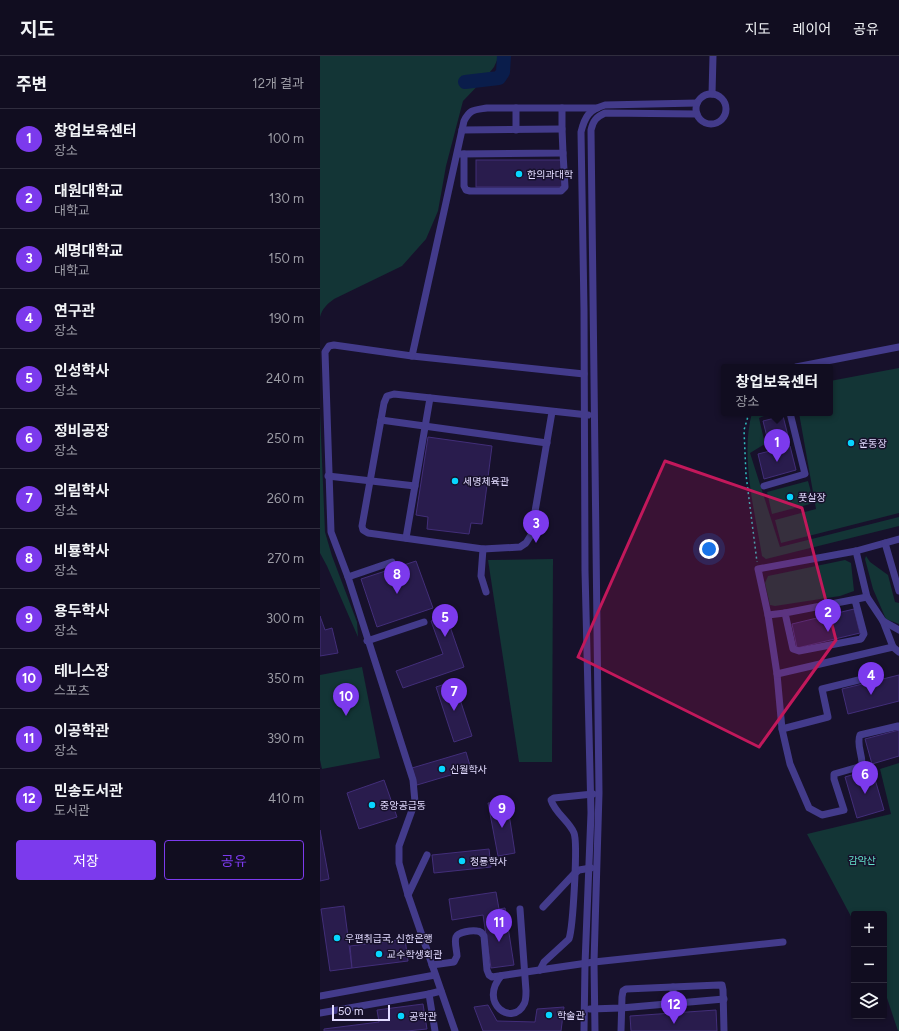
<!DOCTYPE html>
<html lang="ko">
<meta charset="utf-8">
<style>
body{margin:0;font-family:Figtree,"Noto Sans KR",sans-serif;background:#1e1b2d;color:#f1f3f6}
.controls{position:absolute;right:12px;bottom:12px;display:grid;overflow:hidden;border-radius:4px;box-shadow:0 2px 6px #0003}
.controls button{width:36px;height:36px;display:grid;place-items:center;padding:0;border:0;border-bottom:1px solid #302d3e;background:#110d20;color:#f1f3f6;font:20px sans-serif}
.scale{position:absolute;left:12px;bottom:10px;width:58px;box-sizing:border-box;padding-left:4px;border:2px solid #e2dbff;border-top:0;font-size:11px;line-height:14px;white-space:nowrap;color:#e2dbff;-webkit-text-stroke:3px #17112b;paint-order:stroke}
.you{position:absolute;left:389px;top:493px;width:14px;height:14px;margin:-10px;border:3px solid #fff;border-radius:50%;background:#1a73e8;box-shadow:0 0 0 6px #1a73e833}
.badge{display:grid;place-items:center;width:26px;height:26px;border-radius:50%;background:#7c3aed;color:#fff;font-size:13px;font-weight:700}
.pin{position:absolute;translate:-50% -33px;filter:drop-shadow(0 1px 2px #0008)}
.pin::after{content:'';position:absolute;top:21px;width:14px;height:12px;background:inherit;clip-path:polygon(0 0,100% 0,50% 100%)}
.popup{position:absolute;left:401px;top:308px;width:112px;height:52px;box-sizing:border-box;display:grid;place-content:center;border-radius:4px;background:#110d20;filter:drop-shadow(0 1px 3px #0005);font-size:13px;white-space:nowrap;color:#9c9ca5}
.popup b{font-size:15px;color:#f1f3f6}
.popup::after{content:'';position:absolute;left:50%;top:100%;margin-left:-8px;border:8px solid transparent;border-top-color:#110d20}
.list{margin:0;padding:0;list-style:none}
h2{display:flex;justify-content:space-between;align-items:center;height:52px;margin:0;padding:0 16px;font-size:17px}
h2 small{font-size:13px;font-weight:400;color:#9c9ca5}
.list li{display:grid;grid-template-columns:26px 1fr auto;gap:12px;align-items:center;box-sizing:border-box;height:60px;padding:0 16px;border-top:1px solid #302d3e}
.list b{display:block;font-size:15px;white-space:nowrap}
.list p{margin:0;font-size:13px;white-space:nowrap;color:#9c9ca5}
.list em{font-size:13px;font-style:normal;color:#9c9ca5}
.actions{display:flex;gap:8px;padding:12px 16px}
.actions a{flex:1;padding:9px 0;border:1px solid #7c3aed;border-radius:4px;text-align:center;font-size:14px;color:#7c3aed}
.actions .main{background:#7c3aed;color:#fff}
.icon{flex:none;width:22px;height:22px;fill:none;stroke:currentColor;stroke-width:2;stroke-linecap:round;stroke-linejoin:round}
.map{position:relative;flex:none;width:579px;height:975px;overflow:hidden}
header{display:flex;align-items:center;gap:24px;box-sizing:border-box;height:56px;padding:0 20px;background:#110d20;border-bottom:1px solid #302d3e}
header strong{font-size:19px}
nav{display:flex;gap:22px;margin-inline-start:auto;font-size:14px}
main{display:flex}
aside{flex:1;background:#110d20}
.map>svg:first-child{display:block}
</style>
<header>
<strong>지도</strong>
<nav><a>지도</a><a>레이어</a><a>공유</a></nav>
</header>
<main>
<aside>
<h2>주변<small>12개 결과</small></h2>
<ul class="list">
<li><span class="badge">1</span><div><b>창업보육센터</b><p>장소</p></div><em>100 m</em></li>
<li><span class="badge">2</span><div><b>대원대학교</b><p>대학교</p></div><em>130 m</em></li>
<li><span class="badge">3</span><div><b>세명대학교</b><p>대학교</p></div><em>150 m</em></li>
<li><span class="badge">4</span><div><b>연구관</b><p>장소</p></div><em>190 m</em></li>
<li><span class="badge">5</span><div><b>인성학사</b><p>장소</p></div><em>240 m</em></li>
<li><span class="badge">6</span><div><b>정비공장</b><p>장소</p></div><em>250 m</em></li>
<li><span class="badge">7</span><div><b>의림학사</b><p>장소</p></div><em>260 m</em></li>
<li><span class="badge">8</span><div><b>비룡학사</b><p>장소</p></div><em>270 m</em></li>
<li><span class="badge">9</span><div><b>용두학사</b><p>장소</p></div><em>300 m</em></li>
<li><span class="badge">10</span><div><b>테니스장</b><p>스포츠</p></div><em>350 m</em></li>
<li><span class="badge">11</span><div><b>이공학관</b><p>장소</p></div><em>390 m</em></li>
<li><span class="badge">12</span><div><b>민송도서관</b><p>도서관</p></div><em>410 m</em></li>
</ul>
<div class="actions"><a class="main">저장</a><a>공유</a></div>
</aside>
<div class="map">
<svg width="579" height="975" viewBox="0 0 579 975">
<rect width="100%" height="100%" fill="#17112b"/>
<g fill="#133536">
<path d="M0,0H179L174,11L166,21L143,45L126,110L118,155L106,183L82,210L14,243C7,248 2,253 0,261Z"/>
<polygon points="579,312 579,457 461,487 455,464 496,453 479,357 510,357 510,325"/>
<polygon points="0,357 5,476 12,500 37,566 38,581 7,510 0,497"/>
<path d="M432,357H452L439,362L445,388L430,397L460,491L579,461V470L446,503L442,500C435,456 420,400 432,357Z"/>
<polygon points="488,425 494,447 452,458 447,436"/>
<polygon points="546,500 550,506 568,519 575,546 579,547 579,568 566,563 553,533 545,503"/>
<polygon points="233,503 232,706 199,706 168,504"/>
<polygon points="525,504 531,507 534,535 520,540 455,550 450,549 445,527 448,520"/>
<polygon points="42,611 60,702 2,713 0,704 0,619"/>
<polygon points="579,707 579,975 578,975 564,933 564,858 534,858 534,866 487,778 571,758 560,713"/>
</g>
<g fill="none" stroke-linecap="round" stroke-linejoin="round">
<polyline stroke="#0a1d4b" stroke-width="14" points="145,26 179,22 183,16 184,0"/>
</g>
<g fill="#291c4d" stroke="#422e79">
<rect x="156" y="104" width="86" height="27"/>
<polygon points="463,360 469,384 449,389 443,365"/>
<polygon points="108,381 172,390 162,468 151,467 149,478 107,473 108,461 96,459"/>
<polygon points="470,390 476,414 444,423 438,398"/>
<polygon points="96,505 113,552 57,571 41,523"/>
<polygon points="534,553 540,577 477,592 472,568"/>
<polygon points="126,559 144,611 83,632 76,615 123,598 111,565"/>
<polygon points="0,560 5,574 12,572 18,597 0,600"/>
<polygon points="579,619 579,645 528,658 522,633"/>
<polygon points="134,625 152,680 134,686 116,631"/>
<polygon points="579,674 579,700 552,708 545,683"/>
<polygon points="146,696 151,713 97,729 92,712"/>
<polygon points="552,713 564,754 537,762 525,721"/>
<polygon points="64,724 77,761 39,773 27,737"/>
<polygon points="187,745 195,797 178,800 168,747"/>
<polygon points="0,774 9,823 0,825"/>
<polygon points="169,793 171,811 114,817 112,799"/>
<polygon points="176,836 179,853 185,852 194,909 171,912 163,859 132,864 129,843"/>
<polygon points="24,850 32,912 10,915 1,853"/>
<polygon points="85,883 88,905 32,912 30,890"/>
<polygon points="103,948 107,973 87,975 4,975 4,973 59,966 57,954"/>
<polygon points="168,949 177,965 215,966 217,953 244,951 241,975 163,975 154,951"/>
<polygon points="396,954 397,975 311,975 310,960"/>
</g>
<g fill="none" stroke-linecap="round" stroke-linejoin="round">
<polyline stroke="#2fbfc0" stroke-width="1.5" stroke-dasharray="2 3" stroke-linecap="butt" points="429,357 424,374 426,419 437,506"/>
<g stroke="#433b8b" stroke-width="7">
<polyline points="392,38 393,0"/>
<circle cx="391" cy="53" r="15"/>
<polyline points="142,74 242,73"/>
<polyline points="196,74 196,52"/>
<polyline points="139,98 243,97 242,73 242,52"/>
<polyline points="144,98 144,130 146,134 150,135 241,135 245,131 243,97"/>
<polyline points="92,300 264,318"/>
<polyline points="476,311 579,291"/>
<polyline points="232,356 211,479 206,487 200,491 163,493 48,477 43,474 42,470 64,347 67,340 74,338 268,359"/>
<polyline points="61,364 227,387"/>
<polyline points="8,420 95,430"/>
<polyline points="444,430 485,418 470,357"/>
<polyline points="86,482 110,342"/>
<path d="M579,483L536,495L438,513L448,559L457,618L462,673L470,708L489,752L502,759L524,754L514,723V718L542,710C543,699 536,689 540,679L578,670L579,671"/>
<polyline points="565,487 579,535"/>
<polyline points="163,493 161,520 166,536"/>
<polyline points="536,495 547,541 563,565 573,591 579,596"/>
<polyline points="28,521 72,506"/>
<polyline points="535,544 544,578 541,583 479,595 473,593 465,557 547,541"/>
<polyline points="448,559 465,557"/>
<polyline points="563,565 579,574"/>
<polyline points="47,585 104,566"/>
<polyline points="457,618 573,591"/>
<polyline points="462,673 508,661 502,633 559,619"/>
<polyline points="88,839 107,799"/>
<polyline points="223,851 254,818 259,814 271,812"/>
<path d="M112,909L134,906L137,900C137,895 134,886 136,881C138,876 152,874 157,875C161,875 162,877 164,880L167,914L169,919L172,921L274,906L463,886"/>
<path d="M220,914L224,906L249,883C253,871 258,787 254,777C249,765 235,757 231,744L234,742L273,738"/>
<path d="M181,920C158,948 193,971 204,948C206,945 206,939 206,935L200,853"/>
<polyline points="109,938 115,975"/>
<polyline points="0,940 115,919"/>
<polyline points="353,947 353,931"/>
<polyline points="270,953 301,952 404,943"/>
<polyline points="0,957 109,938 121,935"/>
<path d="M135,975L88,839L79,807V790L95,746L93,724L28,521L11,476L5,296L9,290L14,289L92,300L144,65C150,53 154,54 167,52H277"/>
<path d="M264,975L265,908L271,757L265,515L264,254L261,76C265,60 269,54 285,49L377,47"/>
<path d="M275,975L274,906L279,737L271,74C273,65 276,61 285,57L377,58"/>
<polyline points="301,975 302,941 303,935 306,933 399,929 402,929 403,934 404,975"/>
</g>
</g>
<path fill="#c2185b" fill-opacity="0.2" stroke="#c2185b" stroke-width="3" stroke-linejoin="round" d="M345,405L482,452L516,584L439,691L258,601Z"/>
<g fill="#07d6ff" stroke="#17112b" stroke-width="1.5">
<circle cx="199" cy="118" r="4"/>
<circle cx="531" cy="387" r="4"/>
<circle cx="135" cy="425" r="4"/>
<circle cx="470" cy="441" r="4"/>
<circle cx="122" cy="713" r="4"/>
<circle cx="52" cy="749" r="4"/>
<circle cx="142" cy="805" r="4"/>
<circle cx="17" cy="882" r="4"/>
<circle cx="59" cy="898" r="4"/>
<circle cx="229" cy="959" r="4"/>
<circle cx="81" cy="960" r="4"/>
</g>
<g text-anchor="middle" dominant-baseline="central" stroke-width="3" stroke-linejoin="round" paint-order="stroke">
<g font-size="10" fill="#e2dbff" stroke="#17112b" text-anchor="start">
<text x="207" y="118">한의과대학</text>
<text x="539" y="387">운동장</text>
<text x="143" y="425">세명체육관</text>
<text x="478" y="441">풋살장</text>
<text x="130" y="713">신월학사</text>
<text x="60" y="749">중앙공급동</text>
<text x="150" y="805">청룡학사</text>
<text x="25" y="882">우편취급국, 신한은행</text>
<text x="67" y="898">교수학생회관</text>
<text x="237" y="959">학술관</text>
<text x="89" y="960">공학관</text>
</g>
<g font-size="10" fill="#63e3cb" stroke="#17112b">
<text x="542" y="804">감악산</text>
</g>
</g>
</svg>
<div class="controls">
<button>+</button>
<button>−</button>
<button><svg class="icon" aria-label="layers" viewBox="0 0 24 24"><path d="M12 4l9 5-9 5-9-5zM3 14l9 5 9-5"/></svg></button>
</div>
<div class="scale">50 m</div>
<div class="you"></div>
<div class="pin badge" style="left:457px;top:406px">1</div>
<div class="popup"><b>창업보육센터</b>장소</div>
<div class="pin badge" style="left:508px;top:576px">2</div>
<div class="pin badge" style="left:216px;top:487px">3</div>
<div class="pin badge" style="left:551px;top:639px">4</div>
<div class="pin badge" style="left:125px;top:581px">5</div>
<div class="pin badge" style="left:545px;top:738px">6</div>
<div class="pin badge" style="left:134px;top:655px">7</div>
<div class="pin badge" style="left:77px;top:538px">8</div>
<div class="pin badge" style="left:182px;top:772px">9</div>
<div class="pin badge" style="left:26px;top:660px">10</div>
<div class="pin badge" style="left:179px;top:886px">11</div>
<div class="pin badge" style="left:354px;top:968px">12</div>
</div>
</main>
